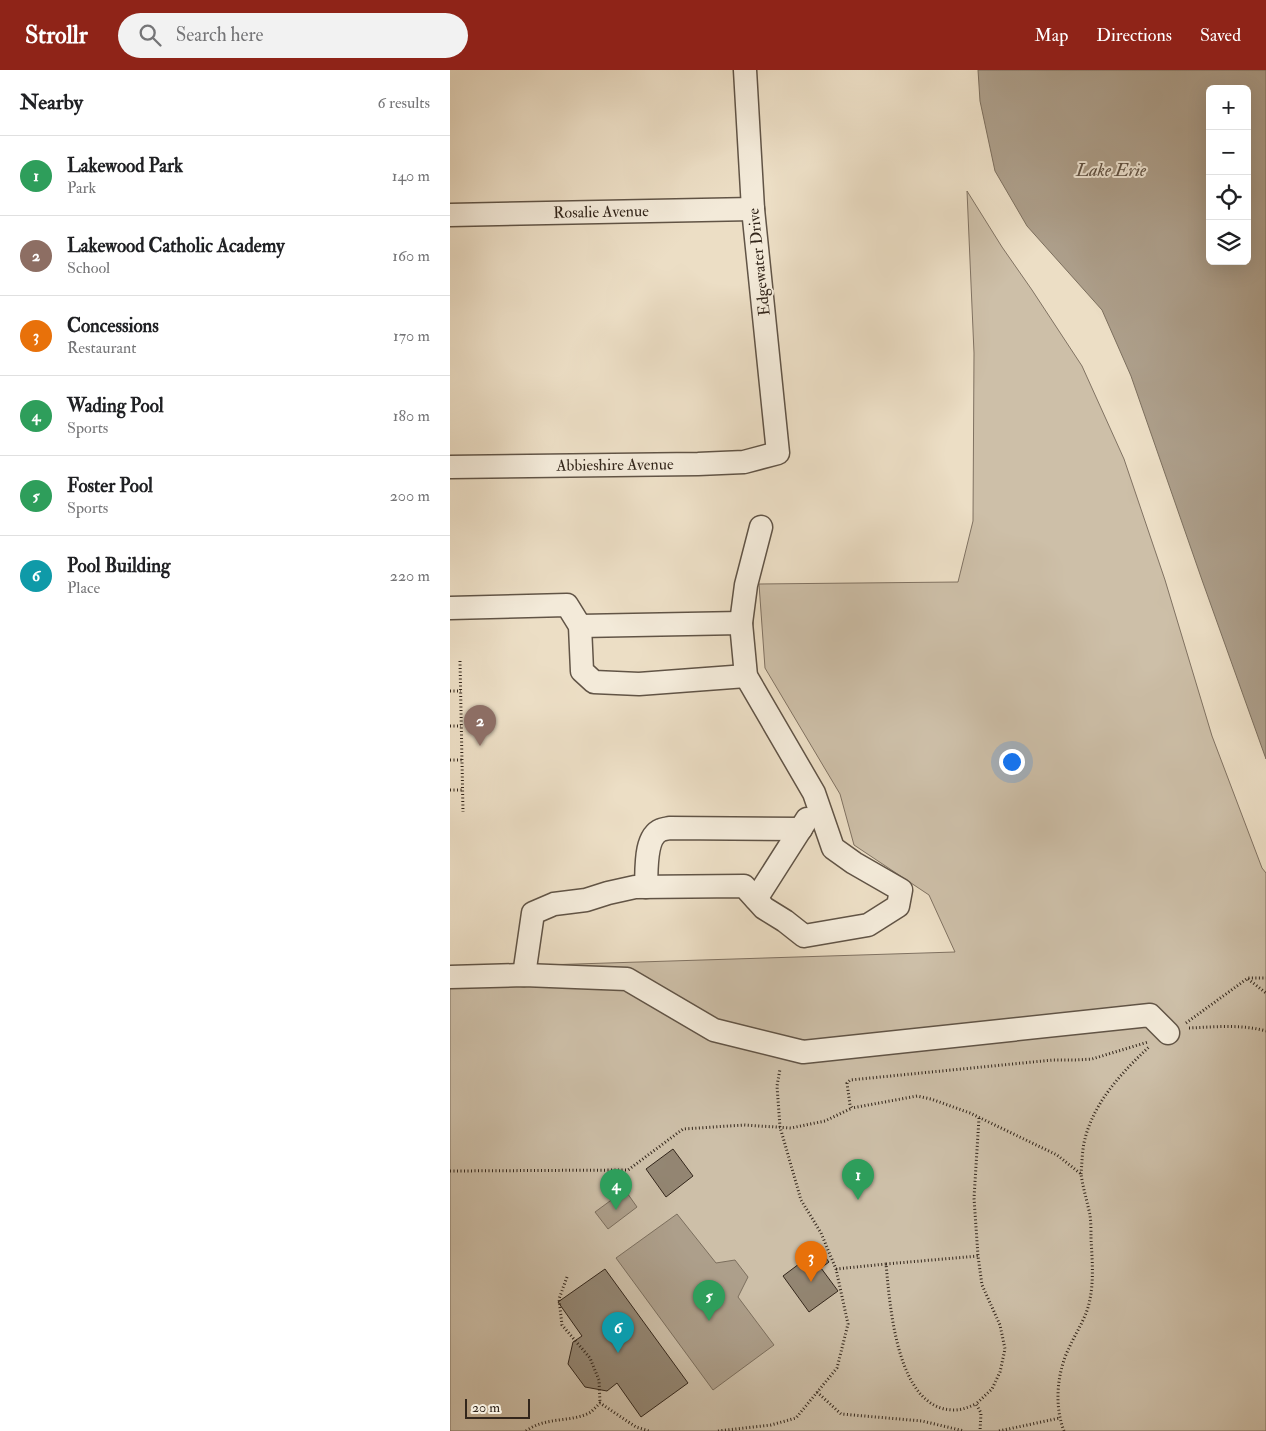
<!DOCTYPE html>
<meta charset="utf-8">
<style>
body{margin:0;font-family:"IM FELL Double Pica",serif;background:#f2f2f2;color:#202124}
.controls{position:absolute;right:15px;top:15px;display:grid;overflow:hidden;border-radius:8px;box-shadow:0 5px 20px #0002}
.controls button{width:45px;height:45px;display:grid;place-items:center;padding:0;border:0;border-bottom:1px solid #e0e0e0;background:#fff;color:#202124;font:25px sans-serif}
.scale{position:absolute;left:15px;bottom:12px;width:65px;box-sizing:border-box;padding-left:5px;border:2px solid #33261b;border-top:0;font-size:14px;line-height:18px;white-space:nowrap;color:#33261b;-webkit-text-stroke:4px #f3ead9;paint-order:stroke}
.you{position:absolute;left:561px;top:691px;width:18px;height:18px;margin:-12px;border:4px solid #fff;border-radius:50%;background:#1a73e8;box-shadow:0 0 0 8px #1a73e833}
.badge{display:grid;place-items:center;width:32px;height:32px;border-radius:50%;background:#8f2418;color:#fff;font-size:16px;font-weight:700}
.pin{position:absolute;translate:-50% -41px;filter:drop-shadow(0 1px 2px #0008)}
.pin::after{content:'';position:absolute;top:26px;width:18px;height:15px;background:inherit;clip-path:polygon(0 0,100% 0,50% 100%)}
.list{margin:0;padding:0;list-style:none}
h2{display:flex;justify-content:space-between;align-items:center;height:65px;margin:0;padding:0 20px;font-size:21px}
h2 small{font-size:16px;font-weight:400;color:#757577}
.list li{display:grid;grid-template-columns:32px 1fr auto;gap:15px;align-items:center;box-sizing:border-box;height:80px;padding:0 20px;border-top:1px solid #e0e0e0}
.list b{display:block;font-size:19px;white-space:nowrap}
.list p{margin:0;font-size:16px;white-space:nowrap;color:#757577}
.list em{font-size:16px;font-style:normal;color:#757577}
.icon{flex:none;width:28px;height:28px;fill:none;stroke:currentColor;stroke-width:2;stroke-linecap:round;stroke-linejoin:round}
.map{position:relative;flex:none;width:816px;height:1361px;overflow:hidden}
header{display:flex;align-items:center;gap:30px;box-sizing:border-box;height:70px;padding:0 25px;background:#8f2418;color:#fff}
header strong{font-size:24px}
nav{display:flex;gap:28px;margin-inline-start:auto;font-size:18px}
.search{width:350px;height:45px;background:#f2f2f2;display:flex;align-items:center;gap:12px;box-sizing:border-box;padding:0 18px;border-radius:28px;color:#757577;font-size:19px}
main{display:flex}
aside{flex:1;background:#fff}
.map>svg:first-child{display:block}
</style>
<header>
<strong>Strollr</strong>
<div class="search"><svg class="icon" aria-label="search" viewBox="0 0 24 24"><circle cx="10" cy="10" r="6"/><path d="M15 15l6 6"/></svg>Search here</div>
<nav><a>Map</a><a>Directions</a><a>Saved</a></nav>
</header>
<main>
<aside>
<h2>Nearby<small>6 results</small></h2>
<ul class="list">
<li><span class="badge" style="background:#2e9e5b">1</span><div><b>Lakewood Park</b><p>Park</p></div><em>140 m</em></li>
<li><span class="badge" style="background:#8d6e63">2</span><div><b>Lakewood Catholic Academy</b><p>School</p></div><em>160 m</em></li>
<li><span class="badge" style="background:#e8710a">3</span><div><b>Concessions</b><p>Restaurant</p></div><em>170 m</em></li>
<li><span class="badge" style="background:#2e9e5b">4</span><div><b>Wading Pool</b><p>Sports</p></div><em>180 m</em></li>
<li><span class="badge" style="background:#2e9e5b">5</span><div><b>Foster Pool</b><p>Sports</p></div><em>200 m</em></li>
<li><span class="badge" style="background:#0f9aa8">6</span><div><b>Pool Building</b><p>Place</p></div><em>220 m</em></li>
</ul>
</aside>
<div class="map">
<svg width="816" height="1361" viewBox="0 0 816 1361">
<rect width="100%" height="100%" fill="#ecdec5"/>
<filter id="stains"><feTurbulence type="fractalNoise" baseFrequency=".004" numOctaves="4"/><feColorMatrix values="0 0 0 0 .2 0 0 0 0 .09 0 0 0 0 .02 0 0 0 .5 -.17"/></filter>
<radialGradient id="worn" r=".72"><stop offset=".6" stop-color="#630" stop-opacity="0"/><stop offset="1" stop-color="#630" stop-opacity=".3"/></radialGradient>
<polygon fill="#cdbfa8" stroke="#807262" points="517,121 552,177 582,220 632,296 674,389 715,510 762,666 812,798 816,803 816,1361 0,1361 0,898 505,882 479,825 404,775 390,724 315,598 309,514 508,512 523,451 524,283"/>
<g fill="#ad9f8b" stroke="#7c6f5e" fill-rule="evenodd">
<path d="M528,0H816V689L752,510L681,306L652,240L577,156L545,101L530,31ZM760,19H797V191H760Z"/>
<polygon points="175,1120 187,1137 158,1159 145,1142"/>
<polygon points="227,1144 266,1193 285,1190 298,1207 288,1227 324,1275 263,1320 166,1188"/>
</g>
<g fill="#938673" stroke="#33261b">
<polygon points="223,1079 243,1106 216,1127 196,1099"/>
<polygon points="369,1179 379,1192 371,1198 388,1221 359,1242 333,1206"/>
<polygon points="155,1199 238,1313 191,1347 167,1313 157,1321 135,1317 118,1294 123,1272 132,1266 108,1232"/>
</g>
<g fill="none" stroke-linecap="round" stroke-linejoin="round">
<g stroke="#615446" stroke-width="25">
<g id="minor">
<path id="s1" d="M0,145L303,139"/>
<path id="s2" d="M0,397L248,394L294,392L328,383L303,139L295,0"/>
<polyline points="0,538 117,535 130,556 132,601 144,612 189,614 296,606"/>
<polyline points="291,553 296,515 311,457"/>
<path d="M196,817C197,801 194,767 211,760C213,759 216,759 219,758L351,759"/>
<polyline points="306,829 357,749"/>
<polyline points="74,905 83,843 104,834 136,830 158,823 185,817 294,816 314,838 335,851 354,866 418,855 448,836 451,820 404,793 383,778 364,723 296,606 291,553 130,556"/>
<polyline points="0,907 74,905 177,909 264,960 353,982 700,945 718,963"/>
</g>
</g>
<g stroke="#33261b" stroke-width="3" stroke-dasharray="1 2.5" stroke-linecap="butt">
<polyline points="10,591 13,742"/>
<polyline points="0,621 11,621"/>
<polyline points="0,656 11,656"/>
<polyline points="0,690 12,690"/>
<polyline points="0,720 13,720"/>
<polyline points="798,909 816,923"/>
<polyline points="736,953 798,908 816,908"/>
<path d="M739,958C764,957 791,954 816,961"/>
<polyline points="529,1048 524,1128 528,1186 532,1215 550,1255 555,1279 550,1302 542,1319 526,1334 531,1343 530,1361"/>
<polyline points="0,1101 178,1100 233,1059 294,1055 341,1058 375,1051 402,1038"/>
<path d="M631,1104C632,1094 632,1083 634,1073C642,1034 672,1002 700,976"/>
<polyline points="436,1194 528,1186"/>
<path d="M386,1199L436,1194C440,1234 446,1340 504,1340C512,1340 519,1337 526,1334"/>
<polyline points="117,1207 109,1229 112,1255 140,1288 149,1310 150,1333"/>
<polyline points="367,1322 391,1344 472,1351 514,1361"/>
<path d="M76,1361C96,1346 122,1353 141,1342C144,1339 147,1336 150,1333L186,1357L199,1361"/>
<polyline points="268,1361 321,1355 346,1348 387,1298 398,1254 386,1199 371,1163 351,1130 330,1057 327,1016 330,999"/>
<polyline points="549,1361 610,1348"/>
<path d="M614,1361C604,1336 607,1302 619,1278C626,1262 637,1247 640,1229C644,1209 642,1188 641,1168C641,1161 641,1152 640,1145C637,1131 633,1118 631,1104L607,1085L520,1043L481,1029L467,1026L402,1038L400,1035L397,1013L400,1010L603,990H626L642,989L698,972"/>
</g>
<use href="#minor" stroke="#f3ead9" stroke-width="22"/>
</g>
<g text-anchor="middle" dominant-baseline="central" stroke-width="4" stroke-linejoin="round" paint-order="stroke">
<g font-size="16" fill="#33261b" stroke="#f3ead9">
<text stroke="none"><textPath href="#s1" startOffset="151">Rosalie Avenue</textPath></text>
<text transform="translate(309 192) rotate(-96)">Edgewater Drive</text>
<text stroke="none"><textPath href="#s2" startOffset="165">Abbieshire Avenue</textPath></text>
</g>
<g font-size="18" font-style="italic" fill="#5e5042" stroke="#f3ead9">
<text x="661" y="100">Lake Erie</text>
</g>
</g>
<rect width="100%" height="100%" filter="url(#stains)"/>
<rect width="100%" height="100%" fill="url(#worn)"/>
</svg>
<div class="controls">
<button>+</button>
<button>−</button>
<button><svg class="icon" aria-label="locate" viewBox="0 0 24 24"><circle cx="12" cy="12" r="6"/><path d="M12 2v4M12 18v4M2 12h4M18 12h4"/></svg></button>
<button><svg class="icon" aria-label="layers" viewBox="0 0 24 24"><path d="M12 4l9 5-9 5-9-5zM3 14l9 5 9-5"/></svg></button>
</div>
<div class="scale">20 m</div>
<div class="you"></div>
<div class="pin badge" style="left:408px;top:1130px;background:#2e9e5b">1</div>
<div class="pin badge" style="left:30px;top:676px;background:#8d6e63">2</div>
<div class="pin badge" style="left:361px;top:1212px;background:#e8710a">3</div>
<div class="pin badge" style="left:166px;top:1140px;background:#2e9e5b">4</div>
<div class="pin badge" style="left:259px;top:1251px;background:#2e9e5b">5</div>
<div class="pin badge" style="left:168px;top:1283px;background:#0f9aa8">6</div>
</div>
</main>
